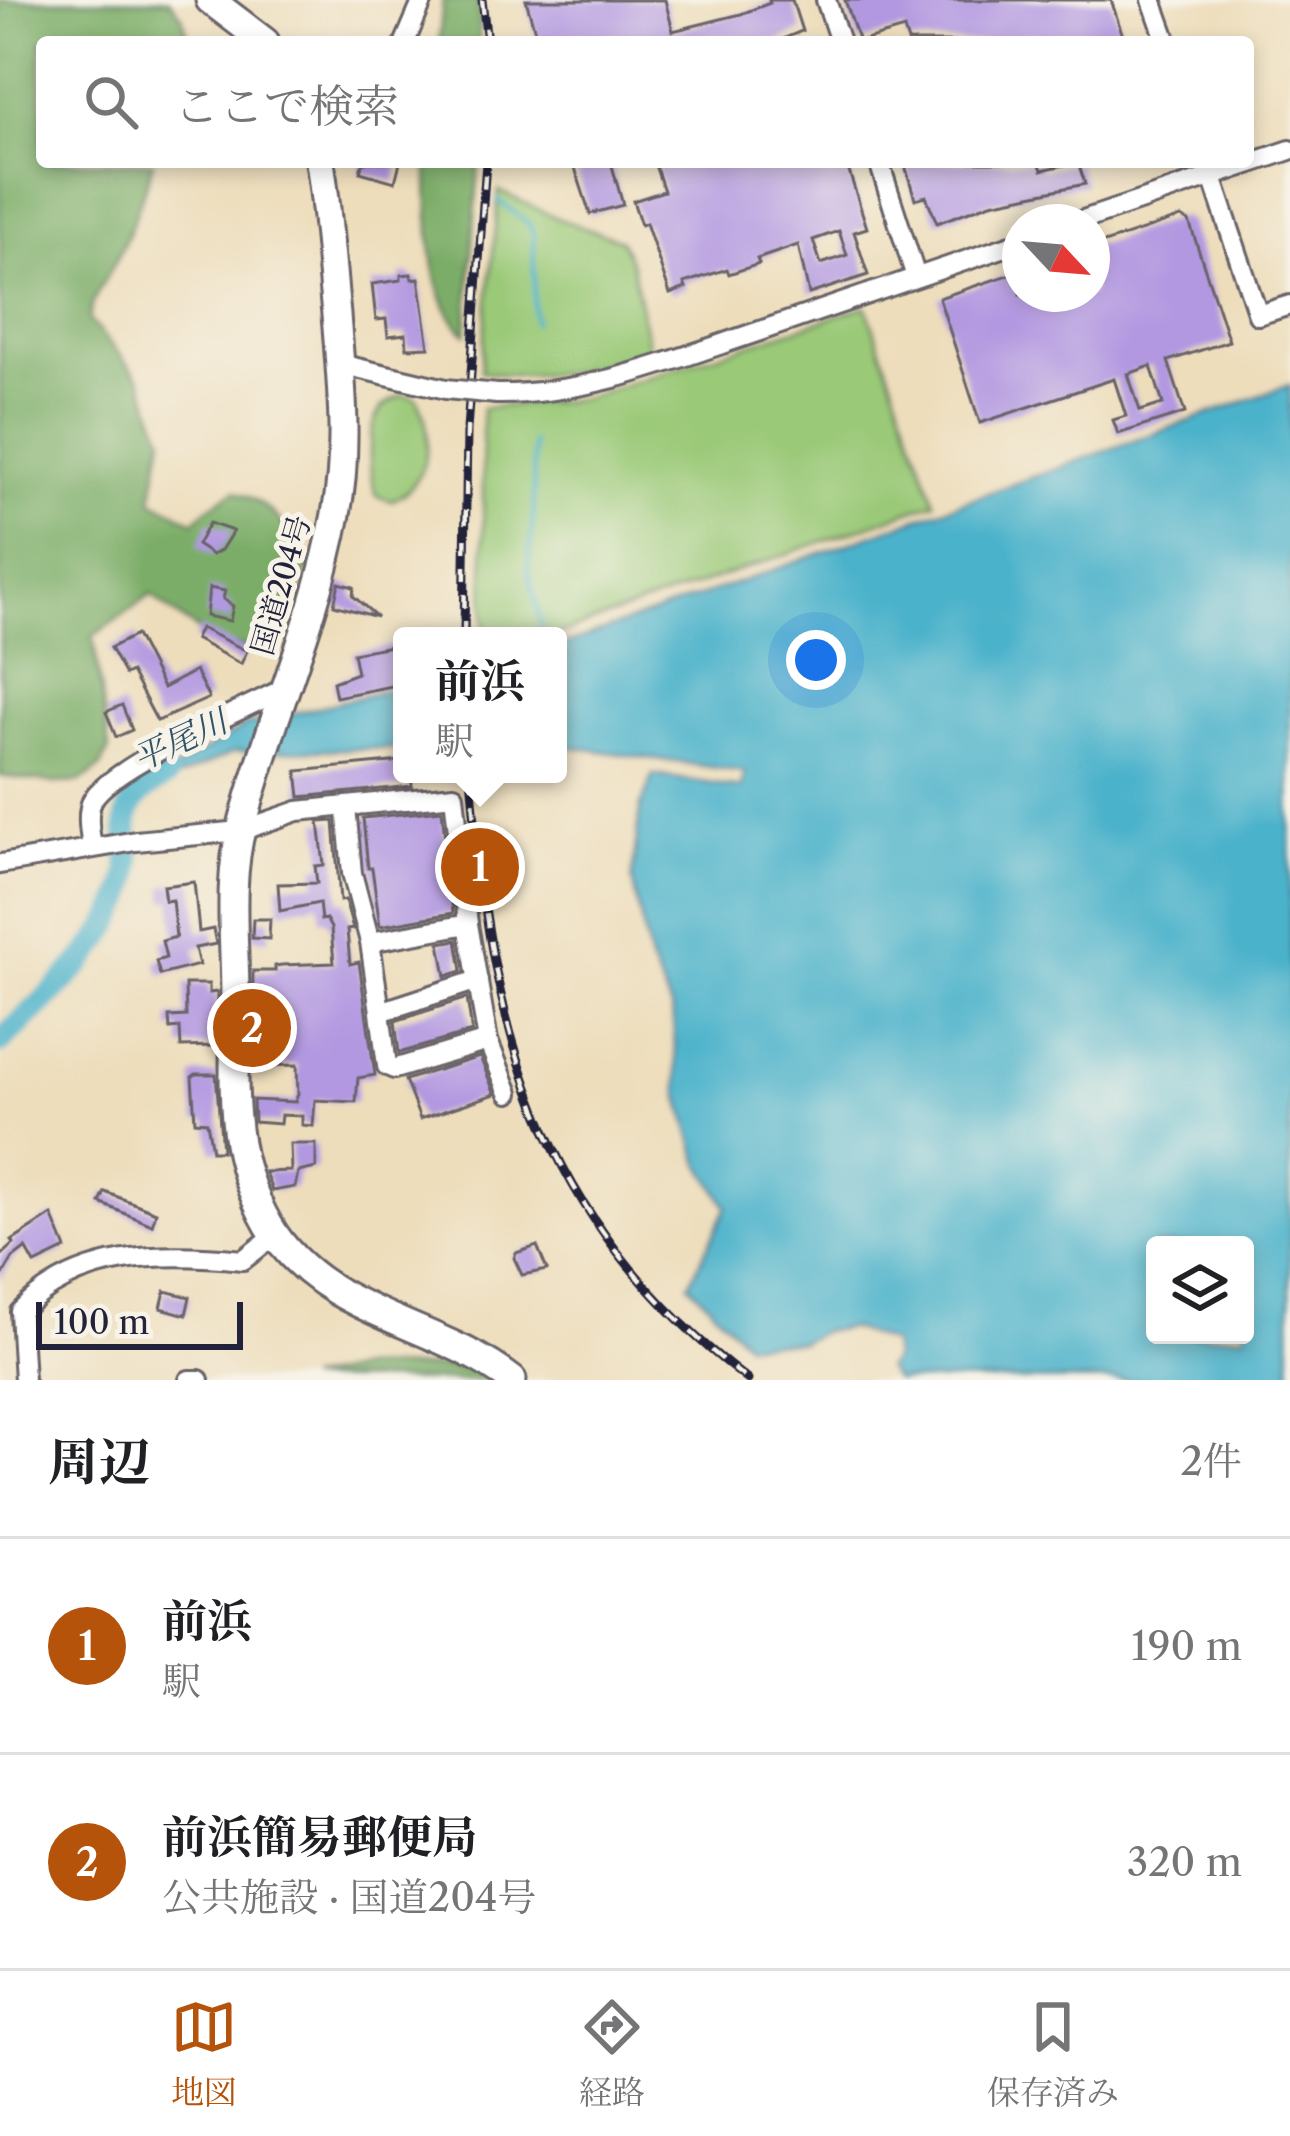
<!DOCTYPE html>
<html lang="ja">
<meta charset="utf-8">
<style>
body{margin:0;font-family:"Libre Caslon Text","Noto Serif JP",serif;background:#f2f2f2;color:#202124}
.controls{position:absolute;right:36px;bottom:36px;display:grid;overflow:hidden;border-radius:12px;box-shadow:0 6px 18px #0003}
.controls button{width:108px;height:108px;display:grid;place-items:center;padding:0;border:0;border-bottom:3px solid #e0e0e0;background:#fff;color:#202124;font:60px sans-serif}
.compass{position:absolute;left:1002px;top:204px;width:108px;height:108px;border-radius:50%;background:#fff;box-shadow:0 6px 18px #0003;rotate:116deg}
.scale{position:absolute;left:36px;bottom:30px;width:207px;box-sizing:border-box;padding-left:12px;border:6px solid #22223b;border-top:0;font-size:33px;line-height:42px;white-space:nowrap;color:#22223b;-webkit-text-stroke:9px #f7f3e8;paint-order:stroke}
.you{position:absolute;left:816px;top:660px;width:42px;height:42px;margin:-30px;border:9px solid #fff;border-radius:50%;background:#1a73e8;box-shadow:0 0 0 18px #1a73e833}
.badge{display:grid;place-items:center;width:78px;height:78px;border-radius:50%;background:#b45309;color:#fff;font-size:39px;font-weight:700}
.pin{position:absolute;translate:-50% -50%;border:6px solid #fff;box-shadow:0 3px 12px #0006}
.popup{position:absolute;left:393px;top:627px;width:174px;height:156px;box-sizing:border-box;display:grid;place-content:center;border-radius:12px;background:#fff;filter:drop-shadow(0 3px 9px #0005);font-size:39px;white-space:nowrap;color:#757577}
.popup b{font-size:45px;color:#202124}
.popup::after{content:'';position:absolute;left:50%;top:100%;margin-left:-24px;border:24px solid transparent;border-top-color:#fff}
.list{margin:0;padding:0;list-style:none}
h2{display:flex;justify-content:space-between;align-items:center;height:156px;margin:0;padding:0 48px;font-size:51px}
h2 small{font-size:39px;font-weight:400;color:#757577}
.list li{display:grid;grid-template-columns:78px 1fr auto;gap:36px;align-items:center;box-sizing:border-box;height:216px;padding:0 48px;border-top:3px solid #e0e0e0}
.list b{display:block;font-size:45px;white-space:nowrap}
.list p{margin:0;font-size:39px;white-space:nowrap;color:#757577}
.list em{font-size:39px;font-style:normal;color:#757577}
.icon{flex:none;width:66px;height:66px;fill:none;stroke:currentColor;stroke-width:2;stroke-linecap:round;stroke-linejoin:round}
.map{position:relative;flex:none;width:1290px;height:1380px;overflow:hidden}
.search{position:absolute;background:#fff;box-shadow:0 6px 18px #0003;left:36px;right:36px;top:36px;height:132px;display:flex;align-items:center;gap:30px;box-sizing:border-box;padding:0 42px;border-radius:12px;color:#757577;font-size:45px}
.sheet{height:588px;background:#fff}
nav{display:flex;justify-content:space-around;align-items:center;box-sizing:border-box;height:168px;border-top:3px solid #e0e0e0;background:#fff;font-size:33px;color:#757577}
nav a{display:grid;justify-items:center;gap:6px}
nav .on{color:#b45309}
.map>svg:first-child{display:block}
</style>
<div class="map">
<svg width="1290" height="1380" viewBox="0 0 1290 1380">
<rect width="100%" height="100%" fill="#f7f3e8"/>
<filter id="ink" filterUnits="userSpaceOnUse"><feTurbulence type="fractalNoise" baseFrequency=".00833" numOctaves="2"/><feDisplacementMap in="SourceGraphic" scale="24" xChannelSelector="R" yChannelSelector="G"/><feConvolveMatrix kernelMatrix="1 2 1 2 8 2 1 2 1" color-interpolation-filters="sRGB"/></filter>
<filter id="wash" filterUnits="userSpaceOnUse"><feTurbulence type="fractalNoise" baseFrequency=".004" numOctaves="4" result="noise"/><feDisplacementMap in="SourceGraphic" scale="48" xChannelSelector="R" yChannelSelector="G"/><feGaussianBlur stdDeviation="2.7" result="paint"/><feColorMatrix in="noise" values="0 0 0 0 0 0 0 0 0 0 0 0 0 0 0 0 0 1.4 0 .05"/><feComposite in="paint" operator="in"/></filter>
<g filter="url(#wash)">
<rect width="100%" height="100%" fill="#edddbb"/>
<g fill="#9ac977" stroke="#5e7659" stroke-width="3">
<path d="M499,191L562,220L621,240L632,266L649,349C598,369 536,383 481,371Z"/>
<polygon points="866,306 935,502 553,636 485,636 482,408 581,399"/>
<path d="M403,395L416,398C437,431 429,486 391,501L377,496C368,476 367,433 378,414C383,404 393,399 403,395Z"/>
</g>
<g fill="#7bad68" stroke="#4e6852" stroke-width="3">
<path d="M0,0H170L182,16L190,42H42V162H153C143,193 134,223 120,252C109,276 93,292 89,320L141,379L163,437L152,500L194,522L209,507L235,491C271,504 292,530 310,563L282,634C274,638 264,644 255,646C223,655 174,614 151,595L93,636L109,749L101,767L80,782L53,783L0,776Z"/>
<polygon points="443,0 479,0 479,42 439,42"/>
<path d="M428,162H479L466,334C425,299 429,213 428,162Z"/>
<polygon points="447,1367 500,1372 515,1380 305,1380 365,1368"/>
</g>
<g fill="#4cb2cb" stroke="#376a83" stroke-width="3" fill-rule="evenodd">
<path d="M1290,385V1380H895L886,1368L893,1359L891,1343L850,1328L823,1331L803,1342L746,1343L689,1284L727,1207L699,1161L679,1094L672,1010L650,961L632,880L640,809L653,775L741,788L745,772L558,745V647ZM1155,1245H1245V1335H1155Z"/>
<polygon points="402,687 402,748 234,752 149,791 140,791 246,725"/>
</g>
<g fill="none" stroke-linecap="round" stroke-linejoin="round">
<g stroke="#4cb2cb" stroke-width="4.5">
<polyline points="498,200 529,224 534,236 534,323"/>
<polyline points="533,442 534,510 528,569 542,631"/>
</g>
<path stroke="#4cb2cb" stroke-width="24" d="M0,1042C42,1002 98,956 121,902C148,840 94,815 166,776"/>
</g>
<g id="blocks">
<g fill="#b298e1" fill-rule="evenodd">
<polygon points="526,0 665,0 673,31 741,14 770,3 769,0 792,0 802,31 776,42 538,42"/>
<polygon points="845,0 1111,0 1125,42 908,42 904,29 859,42"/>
<polygon points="363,162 400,162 395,182 360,172"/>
<polygon points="573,162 611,162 623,205 590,214"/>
<path d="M654,162H846L867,228L854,232L868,275L809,294L798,245L757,259L759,264L729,274L727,269L684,283L686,288L670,294L646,223L641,225L633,201L664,191ZM839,231L847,255L821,264L813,240Z"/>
<polygon points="904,162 1039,162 1042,170 1078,162 1085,184 991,203 937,223 926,196 915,199"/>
<path d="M1181,217L1189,221L1229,341L1168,361L1185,413L1118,434L1113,420L1126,416L1114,379L980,423L939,298L1020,271V294H1092V247ZM1151,366L1163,404L1140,411L1128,374Z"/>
<polygon points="411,274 412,279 419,278 429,347 407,348 406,334 388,336 386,319 376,320 372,284 401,280 401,275"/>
<polygon points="209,523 233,531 221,550 212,555 197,545"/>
<polygon points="339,583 354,587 353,596 377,617 334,605"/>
<polygon points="209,588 225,591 223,599 233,606 230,621 206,616"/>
<polygon points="200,628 247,651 241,664 195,639"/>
<polygon points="136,635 163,688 195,671 209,698 157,721 131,672 125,675 110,648"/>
<polygon points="402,644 402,684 336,697 333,682 357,673 353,653"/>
<polygon points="122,705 132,730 116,737 106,712"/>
<polygon points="402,761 402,774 411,774 412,786 300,797 297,771"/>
<polygon points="442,810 453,913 380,926 372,868 368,868 363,818"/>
<polygon points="334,821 340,901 345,900 353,929 347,930 350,964 359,962 375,1075 358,1078 356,1102 315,1100 313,1126 302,1125 302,1116 281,1115 280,1124 254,1122 253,1100 295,1102 298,1094 297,1065 252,1066 253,971 275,971 275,966 282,965 334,963 331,928 326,919 321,920 319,903 280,911 278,884 317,883 315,866 324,865 319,822"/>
<polygon points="194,882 199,932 213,929 216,944 195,948 199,965 160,975 156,961 166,958 162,941 176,937 172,900 165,901 163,886"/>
<polygon points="253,919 270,919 269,939 252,938"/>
<polygon points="457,940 462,971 446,976 440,943"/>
<polygon points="185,984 209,984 209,993 217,992 216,1046 181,1047 180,1028 170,1029 169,1017 186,1016"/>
<polygon points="467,998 472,1032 399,1053 395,1021"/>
<polygon points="480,1057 495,1094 420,1119 405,1080"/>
<polygon points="196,1074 216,1074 222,1151 212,1151 207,1122 195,1121 192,1077"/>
<polygon points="290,1144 316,1144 316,1168 298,1172 295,1187 272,1191 265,1172 291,1171"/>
<polygon points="105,1192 156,1212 152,1225 100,1203"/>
<polygon points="52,1215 66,1249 35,1264 26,1248 13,1258 0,1280 0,1257 14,1244 12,1241"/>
<polygon points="537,1246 547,1270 522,1275 514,1258 516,1253"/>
<polygon points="165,1291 190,1297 186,1315 161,1308"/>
</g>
</g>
</g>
<g filter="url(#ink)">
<use href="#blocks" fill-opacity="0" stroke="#696368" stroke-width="3"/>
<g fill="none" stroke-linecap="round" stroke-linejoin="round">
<g stroke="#696368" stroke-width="24">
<g id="minor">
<polyline points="826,0 840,42"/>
<polyline points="1152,0 1167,42"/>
<polyline points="405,42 423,0"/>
<polyline points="879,162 916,277"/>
<polyline points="1207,162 1258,315 1290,305"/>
<polyline points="1077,222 1290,150"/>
<polyline points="340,364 446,389"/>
<path d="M497,394C587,395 673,360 757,332C845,302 932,272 1020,242"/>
<polyline points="346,806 352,873 370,942"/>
<path d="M92,848C90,833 86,815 92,801C106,769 248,707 285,688"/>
<polyline points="0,864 136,841 240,831 298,811 454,795 468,924 488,1041 394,1069 387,1066 380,1012"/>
<polyline points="468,924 370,942 380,1012 478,980"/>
<polyline points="488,1041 509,1093"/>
<path d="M24,1380L20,1312C78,1251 164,1252 243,1260L275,1235"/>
<polyline points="189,1380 199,1380"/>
</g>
</g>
<g stroke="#696368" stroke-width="33">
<g id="highway">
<polyline points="210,0 265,42"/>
<path d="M320,162C328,213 331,264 336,315C341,380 349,449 336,514C316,621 269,721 242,826C227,881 235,942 235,998C235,1046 231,1095 239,1143C244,1173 258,1210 275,1235C331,1316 439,1323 512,1380"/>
</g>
</g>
<use href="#minor" stroke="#fff" stroke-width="18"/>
<use href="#highway" stroke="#fff" stroke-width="27"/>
<g stroke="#22223b" stroke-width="9">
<g id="rail">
<polyline points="482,0 487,42"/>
<polyline points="464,636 467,430 486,162"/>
<path d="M471,774C490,1029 536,1217 748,1380"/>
</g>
</g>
<use href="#rail" stroke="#f7f3e8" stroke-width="4.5" stroke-dasharray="14" stroke-linecap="butt"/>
<g stroke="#696368" stroke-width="24" stroke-linecap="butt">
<polyline id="minor-bridge" points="446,389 497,394"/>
</g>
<use href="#minor-bridge" stroke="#fff" stroke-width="18"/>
</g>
</g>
<g text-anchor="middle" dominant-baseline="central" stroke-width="10" stroke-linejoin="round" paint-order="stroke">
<g font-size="30" fill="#22223b" stroke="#f7f3e8">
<text transform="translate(281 585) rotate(-74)">国道204号</text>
</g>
<g font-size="33" font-style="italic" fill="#31546d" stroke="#f7f3e8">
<text transform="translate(180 740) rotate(-25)">平尾川</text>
</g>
</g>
</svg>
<div class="controls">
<button><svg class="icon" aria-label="layers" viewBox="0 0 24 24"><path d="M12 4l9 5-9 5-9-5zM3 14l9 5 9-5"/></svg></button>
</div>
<svg class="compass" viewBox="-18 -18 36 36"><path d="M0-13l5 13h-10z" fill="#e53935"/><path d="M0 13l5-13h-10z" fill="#757577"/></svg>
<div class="scale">100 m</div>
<div class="you"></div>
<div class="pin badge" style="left:480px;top:867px">1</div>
<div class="popup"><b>前浜</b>駅</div>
<div class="pin badge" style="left:252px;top:1028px">2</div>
<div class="search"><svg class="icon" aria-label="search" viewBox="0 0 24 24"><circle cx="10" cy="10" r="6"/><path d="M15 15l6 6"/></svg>ここで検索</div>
</div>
<section class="sheet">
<h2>周辺<small>2件</small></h2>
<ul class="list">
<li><span class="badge">1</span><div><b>前浜</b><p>駅</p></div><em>190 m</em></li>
<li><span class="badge">2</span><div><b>前浜簡易郵便局</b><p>公共施設 · 国道204号</p></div><em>320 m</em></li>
</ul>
</section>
<nav>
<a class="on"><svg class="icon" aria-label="map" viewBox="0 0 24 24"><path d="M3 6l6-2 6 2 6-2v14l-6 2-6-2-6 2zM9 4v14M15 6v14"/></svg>地図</a>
<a><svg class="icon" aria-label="directions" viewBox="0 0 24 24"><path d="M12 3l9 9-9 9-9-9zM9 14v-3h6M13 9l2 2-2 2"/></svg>経路</a>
<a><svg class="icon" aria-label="saved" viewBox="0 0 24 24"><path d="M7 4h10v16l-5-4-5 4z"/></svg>保存済み</a>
</nav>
